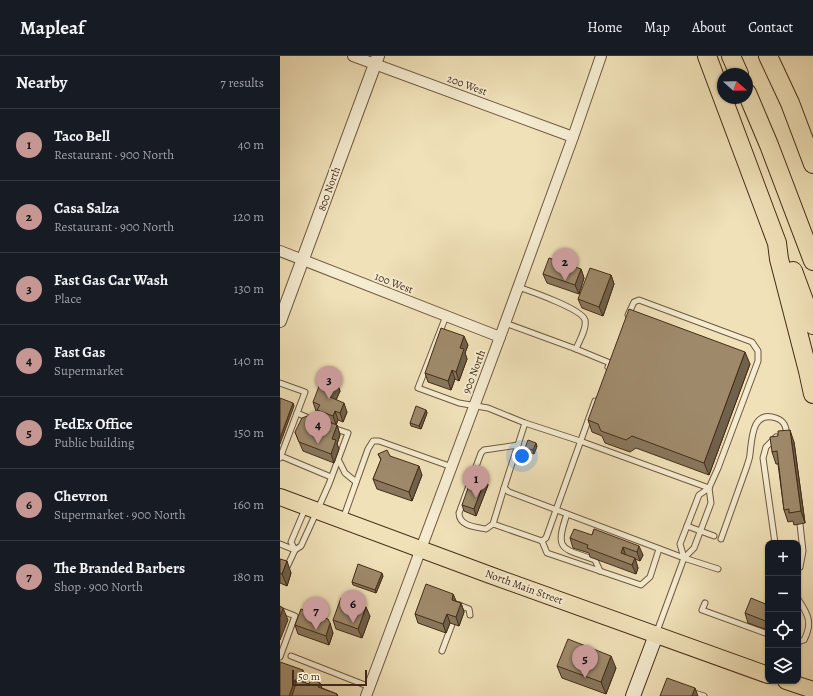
<!DOCTYPE html>
<meta charset="utf-8">
<style>
body{margin:0;font-family:Alegreya,serif;background:#242831;color:#f1f3f6}
.controls{position:absolute;right:12px;bottom:12px;display:grid;overflow:hidden;border-radius:8px;box-shadow:0 1px 3px #0004}
.controls button{width:36px;height:36px;display:grid;place-items:center;padding:0;border:0;border-bottom:1px solid #363941;background:#171b24;color:#f1f3f6;font:20px sans-serif}
.compass{position:absolute;left:437px;top:12px;width:36px;height:36px;border-radius:50%;background:#171b24;box-shadow:0 1px 3px #0004;rotate:110deg}
.scale{position:absolute;left:12px;bottom:10px;width:75px;box-sizing:border-box;padding-left:4px;border:2px solid #452b18;border-top:0;font-size:11px;line-height:14px;white-space:nowrap;color:#452b18;-webkit-text-stroke:3px #f5ecd1;paint-order:stroke}
.you{position:absolute;left:242px;top:400px;width:14px;height:14px;margin:-10px;border:3px solid #fff;border-radius:50%;background:#1a73e8;box-shadow:0 0 0 6px #1a73e833}
.badge{display:grid;place-items:center;width:26px;height:26px;border-radius:50%;background:#c59692;color:#111;font-size:13px;font-weight:700}
.pin{position:absolute;translate:-50% -33px;filter:drop-shadow(0 1px 2px #0008)}
.pin::after{content:'';position:absolute;top:21px;width:14px;height:12px;background:inherit;clip-path:polygon(0 0,100% 0,50% 100%)}
.list{margin:0;padding:0;list-style:none}
h2{display:flex;justify-content:space-between;align-items:center;height:52px;margin:0;padding:0 16px;font-size:17px}
h2 small{font-size:13px;font-weight:400;color:#9ea1a6}
.list li{display:grid;grid-template-columns:26px 1fr auto;gap:12px;align-items:center;box-sizing:border-box;height:72px;padding:0 16px;border-top:1px solid #363941}
.list b{display:block;font-size:15px;white-space:nowrap}
.list p{margin:0;font-size:13px;white-space:nowrap;color:#9ea1a6}
.list em{font-size:13px;font-style:normal;color:#9ea1a6}
.icon{flex:none;width:22px;height:22px;fill:none;stroke:currentColor;stroke-width:2;stroke-linecap:round;stroke-linejoin:round}
.map{position:relative;flex:none;width:533px;height:640px;overflow:hidden}
header{display:flex;align-items:center;gap:24px;box-sizing:border-box;height:56px;padding:0 20px;background:#171b24;border-bottom:1px solid #363941}
header strong{font-size:19px}
nav{display:flex;gap:22px;margin-inline-start:auto;font-size:14px}
main{display:flex}
aside{flex:1;background:#171b24}
.map>svg:first-child{display:block}
</style>
<header>
<strong>Mapleaf</strong>
<nav><a>Home</a><a>Map</a><a>About</a><a>Contact</a></nav>
</header>
<main>
<aside>
<h2>Nearby<small>7 results</small></h2>
<ul class="list">
<li><span class="badge">1</span><div><b>Taco Bell</b><p>Restaurant · 900 North</p></div><em>40 m</em></li>
<li><span class="badge">2</span><div><b>Casa Salza</b><p>Restaurant · 900 North</p></div><em>120 m</em></li>
<li><span class="badge">3</span><div><b>Fast Gas Car Wash</b><p>Place</p></div><em>130 m</em></li>
<li><span class="badge">4</span><div><b>Fast Gas</b><p>Supermarket</p></div><em>140 m</em></li>
<li><span class="badge">5</span><div><b>FedEx Office</b><p>Public building</p></div><em>150 m</em></li>
<li><span class="badge">6</span><div><b>Chevron</b><p>Supermarket · 900 North</p></div><em>160 m</em></li>
<li><span class="badge">7</span><div><b>The Branded Barbers</b><p>Shop · 900 North</p></div><em>180 m</em></li>
</ul>
</aside>
<div class="map">
<svg width="533" height="640" viewBox="0 0 533 640">
<rect width="100%" height="100%" fill="#f0e1b8"/>
<filter id="stains"><feTurbulence type="fractalNoise" baseFrequency=".005" numOctaves="4"/><feColorMatrix values="0 0 0 0 .2 0 0 0 0 .09 0 0 0 0 .02 0 0 0 .5 -.17"/></filter>
<radialGradient id="worn" r=".72"><stop offset=".6" stop-color="#630" stop-opacity="0"/><stop offset="1" stop-color="#630" stop-opacity=".3"/></radialGradient>
<g fill="none" stroke-linecap="round" stroke-linejoin="round">
<g stroke="#705840" stroke-width="7">
<g id="service">
<polyline points="348,259 354,246 359,244 472,286 478,295 478,305 438,412 429,432 419,439 400,488 404,502"/>
<polyline points="166,260 138,332 179,347 208,352 245,367 300,385 429,432"/>
<path d="M225,267L296,293C299,285 307,273 305,264C302,253 250,235 238,231"/>
<polyline points="296,293 330,307 328,311"/>
<polyline points="0,327 25,336 0,402"/>
<polyline points="17,357 31,363"/>
<polyline points="245,367 224,432 229,436 404,502 438,513"/>
<polyline points="1,400 51,421"/>
<polyline points="58,403 65,417 76,426"/>
<polyline points="224,432 213,468 262,485 266,482 315,345"/>
<polyline points="25,453 11,486 15,494 21,490 37,455 49,428 68,377 53,372"/>
<path d="M287,458C274,495 282,492 315,504L320,515"/>
<polyline points="63,463 88,393 93,385 99,385 172,411"/>
<path d="M213,468L206,473C195,471 179,470 179,457L201,397L204,394L238,389"/>
<polyline points="520,468 523,495 520,511"/>
<polyline points="407,470 434,480"/>
<path d="M441,483L467,410C468,406 470,402 470,398C472,382 472,354 496,362C505,365 506,371 507,380"/>
<polyline points="262,485 267,497 361,529 370,521 379,493"/>
<polyline points="495,487 483,402 486,391 496,381"/>
<polyline points="0,488 15,494 6,513"/>
<polyline points="425,547 422,554 488,578"/>
<polyline points="178,553 179,549 189,553 190,559"/>
<polyline points="0,554 15,560 0,601"/>
<polyline points="376,578 404,502 414,492 431,447 429,432"/>
<path d="M518,586L524,584C533,567 528,558 518,543"/>
<polyline points="162,595 174,563"/>
<polyline points="11,600 90,631"/>
<polyline points="411,636 424,640"/>
</g>
</g>
<g stroke="#705840" stroke-width="12">
<g id="minor">
<polyline points="73,0 293,81"/>
<polyline points="0,195 220,281"/>
<polyline points="86,640 220,281 293,81 321,0"/>
</g>
</g>
<g stroke="#705840" stroke-width="14">
<polyline id="tertiary" points="0,265 98,0"/>
</g>
<g stroke="#452b18" stroke-width="16">
<polyline id="secondary" points="353,640 376,579"/>
</g>
<g stroke="#452b18" stroke-width="18">
<g id="primary">
<polyline points="0,441 210,519 488,619"/>
<polyline points="506,625 533,634"/>
</g>
</g>
<g stroke="#452b18" stroke-width="20">
<g id="motorway">
<polyline points="427,0 497,187 499,203 528,315 533,338"/>
<polyline points="451,0 459,18"/>
<polyline points="488,0 510,47 533,108"/>
<polyline points="467,37 489,89 533,205"/>
<polyline points="513,215 533,269"/>
</g>
</g>
<use href="#service" stroke="#f5ecd1" stroke-width="5"/>
<use href="#minor" stroke="#f5ecd1" stroke-width="10"/>
<use href="#tertiary" stroke="#f5ecd1" stroke-width="12"/>
<use href="#secondary" stroke="#f5ecd1" stroke-width="14"/>
<use href="#primary" stroke="#f0e1b8" stroke-width="16"/>
<use href="#motorway" stroke="#f0e1b8" stroke-width="18"/>
</g>
<g fill="#88775c" stroke="#452b18">
<polygon points="301,213 304,222 299,238 267,227 263,218"/>
<polygon points="331,219 334,228 323,260 302,252 298,243"/>
<polygon points="188,289 185,297 187,303 179,325 175,323 171,334 148,326 145,317"/>
<polygon points="470,308 429,419 356,392 350,396 325,387 322,380 312,376 308,364"/>
<polygon points="56,325 60,335 56,344 67,356 63,366 58,364 56,369 57,369 60,379 57,388 59,393 54,407 23,395 15,376 41,363 38,356 36,355 33,346"/>
<polygon points="146,354 147,357 141,373 131,370 130,367"/>
<polygon points="514,386 525,467 514,469 513,465 508,466 504,454 498,408 496,408 492,396"/>
<polygon points="257,390 254,398 247,395 245,392"/>
<polygon points="98,398 110,400 142,419 132,445 97,433 93,423 101,404"/>
<polygon points="205,423 208,429 196,460 184,455 182,449"/>
<polygon points="314,473 363,499 360,505 355,503 358,512 356,518 310,501 309,497 293,492 290,482 312,479"/>
<polygon points="0,503 11,517 7,530 0,527"/>
<polygon points="103,520 96,537 73,529 72,526"/>
<polygon points="173,538 176,545 181,547 184,556 179,570 170,567 166,577 138,567 135,558"/>
<polygon points="488,549 488,574 468,567 465,557"/>
<polygon points="90,560 82,582 56,573 53,564"/>
<polygon points="15,569 53,577 49,589 18,578"/>
<polygon points="0,606 26,623 25,627 29,628 40,627 42,632 57,638 58,640 0,640"/>
<polygon points="277,610 336,612 326,638 282,622"/>
</g>
<g fill="#6f614b" stroke="#452b18">
<polygon points="301,213 304,222 299,238 295,229"/>
<polygon points="331,219 334,228 323,260 319,251"/>
<polygon points="184,280 188,289 185,297 187,303 179,325 176,316 180,292"/>
<polygon points="465,296 470,308 429,419 424,407"/>
<polygon points="172,314 175,323 171,334 168,325"/>
<polygon points="56,325 60,335 53,351 50,341"/>
<polygon points="13,347 14,350 0,388 0,382"/>
<polygon points="64,347 67,356 63,366 60,357"/>
<polygon points="146,354 147,357 141,373 139,370"/>
<polygon points="55,355 58,364 56,369 53,360"/>
<polygon points="57,369 60,379 57,388 59,393 54,407 51,398 52,383"/>
<polygon points="510,374 514,386 525,467 521,455"/>
<polygon points="256,387 257,390 254,398 253,394"/>
<polygon points="139,410 142,419 132,445 129,436"/>
<polygon points="205,423 208,429 196,460 194,453"/>
<polygon points="359,490 363,499 360,505 357,496"/>
<polygon points="343,491 346,500 341,497"/>
<polygon points="355,502 358,512 356,518 352,509"/>
<polygon points="7,505 11,517 7,530 2,518"/>
<polygon points="102,517 103,520 96,537 95,534"/>
<polygon points="173,538 177,548 172,544"/>
<polygon points="181,547 184,556 179,570 176,561"/>
<polygon points="86,551 90,560 82,582 78,573"/>
<polygon points="3,552 8,564 0,584 0,561"/>
<polygon points="167,558 170,567 166,577 163,568"/>
<polygon points="50,567 53,577 49,589 46,580"/>
<polygon points="331,600 336,612 326,638 321,626"/>
<polygon points="23,614 26,623 23,631 20,622"/>
<polygon points="15,624 18,633 16,640 9,640"/>
<polygon points="40,627 43,636 38,631"/>
<polygon points="415,632 418,640 412,640"/>
</g>
<g fill="#9e8a6b" stroke="#452b18">
<polygon points="269,202 301,213 295,229 263,218"/>
<polygon points="310,212 331,219 319,251 298,243"/>
<polygon points="349,253 465,296 424,407 352,380 346,384 321,375 318,368 308,364"/>
<polygon points="161,272 184,280 180,292 184,293 176,316 172,314 168,325 145,317"/>
<polygon points="43,320 56,325 50,341 64,347 60,357 55,355 53,360 37,354 40,349 33,346"/>
<polygon points="0,342 13,347 0,382"/>
<polygon points="136,350 146,354 139,370 130,367"/>
<polygon points="30,359 57,369 52,383 56,384 51,398 19,386 15,376 22,362"/>
<polygon points="510,374 521,455 509,457 509,453 504,454 497,395 492,396 490,381 498,380 498,375"/>
<polygon points="248,384 256,387 253,394 245,392"/>
<polygon points="107,394 110,400 139,410 129,436 93,423 101,403 98,398"/>
<polygon points="193,418 205,423 194,453 182,449"/>
<polygon points="294,473 312,479 314,473 359,490 357,496 343,491 341,497 355,502 352,509 307,492 308,489 290,482"/>
<polygon points="0,503 7,505 2,518 0,517"/>
<polygon points="78,508 102,517 95,534 72,526"/>
<polygon points="146,528 173,538 172,544 181,547 176,561 167,558 163,568 135,558"/>
<polygon points="61,542 86,551 78,573 53,564"/>
<polygon points="471,542 488,549 488,566 465,557"/>
<polygon points="0,550 3,552 0,561"/>
<polygon points="21,553 48,563 50,567 46,580 15,569"/>
<polygon points="288,583 331,600 321,626 277,610"/>
<polygon points="0,606 23,614 20,622 15,624 9,640 0,640"/>
<polygon points="387,622 415,632 412,640 380,640"/>
<polygon points="31,623 40,627 38,631 57,638 57,640 12,640 17,624 29,628"/>
</g>
<g text-anchor="middle" dominant-baseline="central" stroke-width="4" stroke-linejoin="round" paint-order="stroke">
<g font-size="11" fill="#452b18" stroke="#f5ecd1">
<text transform="translate(187 29) rotate(20)">200 West</text>
<text transform="translate(49 133) rotate(-70)">800 North</text>
<text transform="translate(114 227) rotate(21)">100 West</text>
<text transform="translate(194 316) rotate(-69)">900 North</text>
<text transform="translate(244 531) rotate(20)">North Main Street</text>
</g>
</g>
<rect width="100%" height="100%" filter="url(#stains)"/>
<rect width="100%" height="100%" fill="url(#worn)"/>
</svg>
<div class="controls">
<button>+</button>
<button>−</button>
<button><svg class="icon" aria-label="locate" viewBox="0 0 24 24"><circle cx="12" cy="12" r="6"/><path d="M12 2v4M12 18v4M2 12h4M18 12h4"/></svg></button>
<button><svg class="icon" aria-label="layers" viewBox="0 0 24 24"><path d="M12 4l9 5-9 5-9-5zM3 14l9 5 9-5"/></svg></button>
</div>
<svg class="compass" viewBox="-18 -18 36 36"><path d="M0-13l5 13h-10z" fill="#e53935"/><path d="M0 13l5-13h-10z" fill="#9ea1a6"/></svg>
<div class="scale">50 m</div>
<div class="you"></div>
<div class="pin badge" style="left:196px;top:442px">1</div>
<div class="pin badge" style="left:285px;top:225px">2</div>
<div class="pin badge" style="left:49px;top:343px">3</div>
<div class="pin badge" style="left:38px;top:388px">4</div>
<div class="pin badge" style="left:305px;top:622px">5</div>
<div class="pin badge" style="left:73px;top:567px">6</div>
<div class="pin badge" style="left:36px;top:574px">7</div>
</div>
</main>
